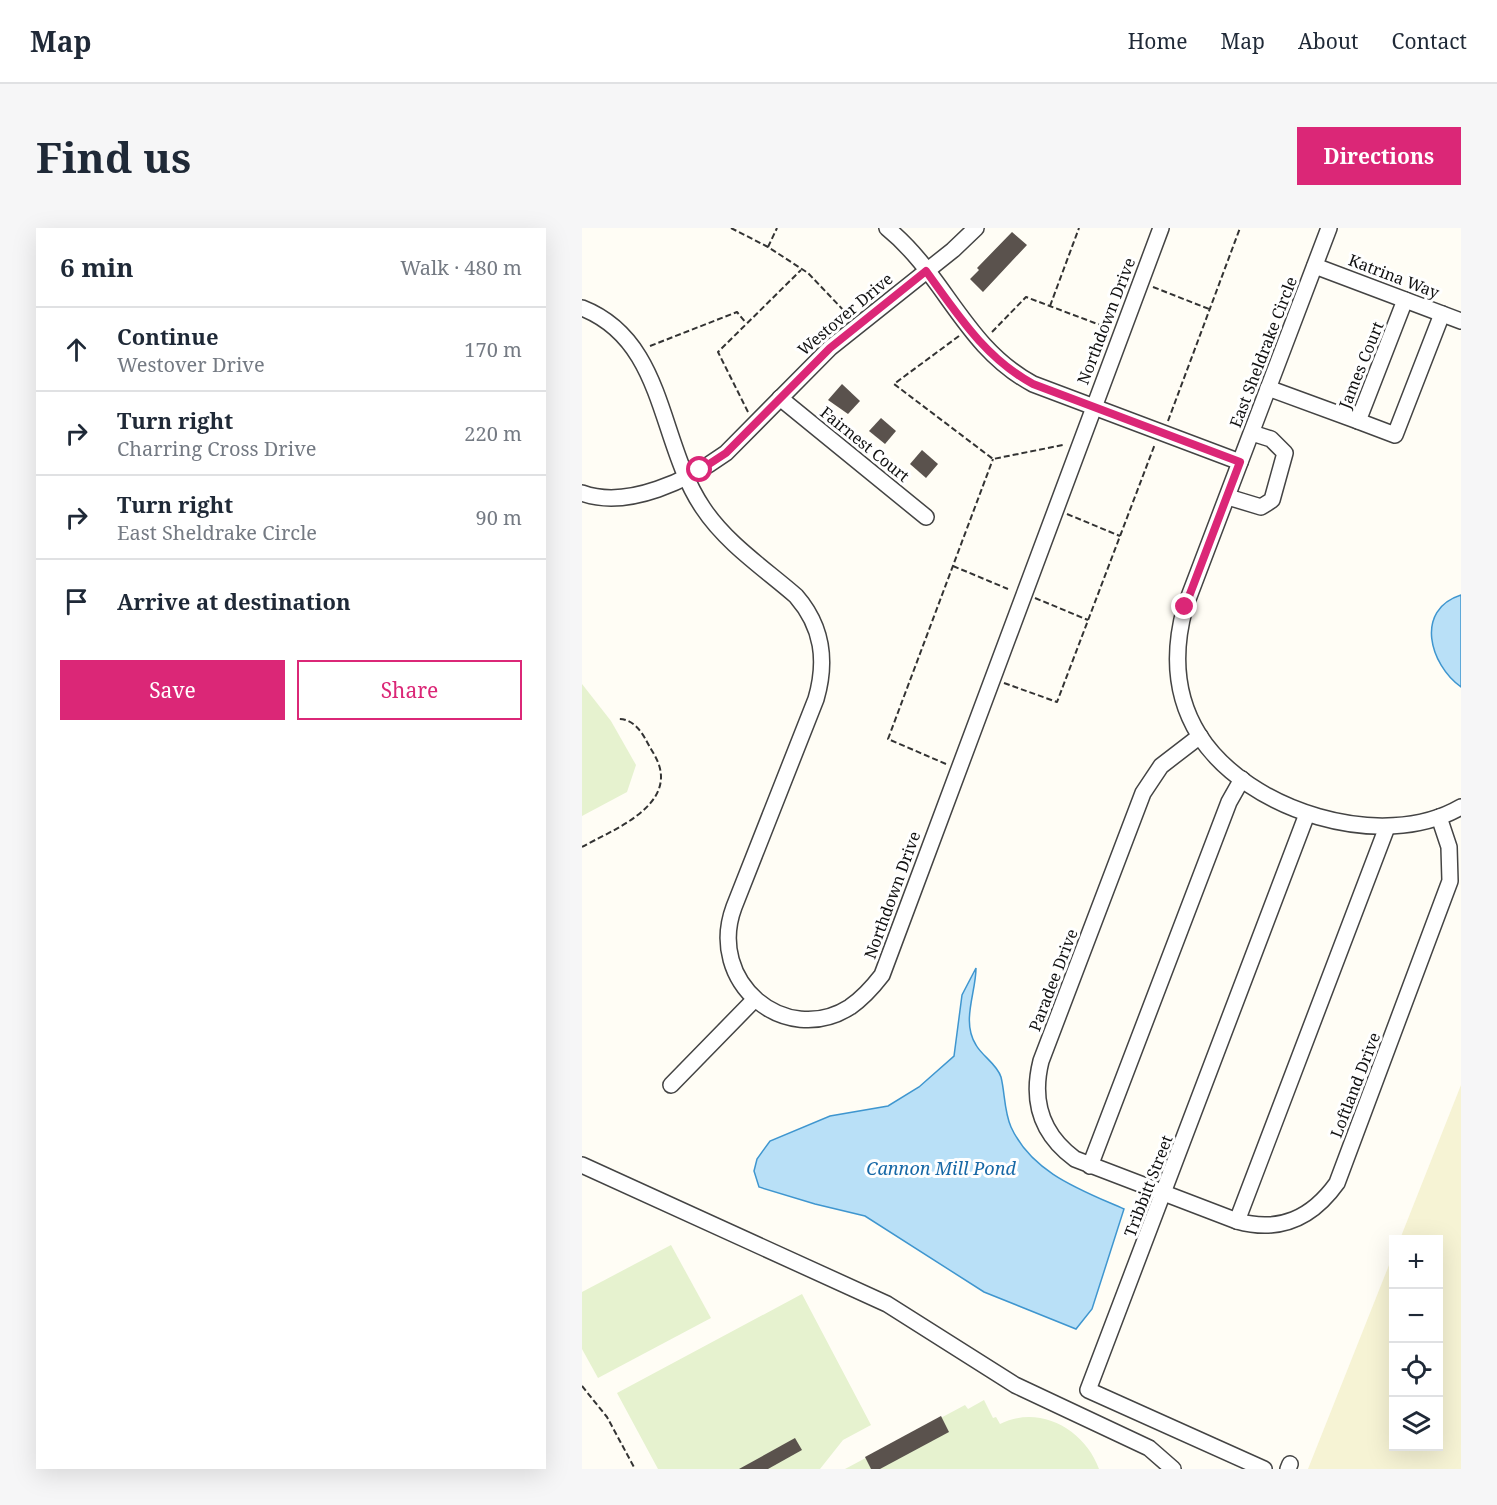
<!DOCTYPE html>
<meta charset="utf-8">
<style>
body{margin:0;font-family:"Noto Serif",serif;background:#f6f6f7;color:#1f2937}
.controls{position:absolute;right:18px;bottom:18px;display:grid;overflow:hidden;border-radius:0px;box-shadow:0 6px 24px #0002}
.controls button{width:54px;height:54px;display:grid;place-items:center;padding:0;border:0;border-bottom:2px solid #e0e1e3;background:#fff;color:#1f2937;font:30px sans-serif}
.stop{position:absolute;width:18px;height:18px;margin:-14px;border:4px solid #db2777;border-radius:50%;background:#fff}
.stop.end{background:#db2777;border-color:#fff;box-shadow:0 2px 6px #0008}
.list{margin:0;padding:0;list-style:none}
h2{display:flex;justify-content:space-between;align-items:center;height:78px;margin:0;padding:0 24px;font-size:26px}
h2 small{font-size:20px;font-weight:400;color:#747a83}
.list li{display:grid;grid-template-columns:39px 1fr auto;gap:18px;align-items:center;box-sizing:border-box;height:84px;padding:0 24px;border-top:2px solid #e0e1e3}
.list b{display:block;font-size:22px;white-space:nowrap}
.list p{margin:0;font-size:20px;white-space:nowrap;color:#747a83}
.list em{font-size:20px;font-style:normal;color:#747a83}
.actions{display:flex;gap:12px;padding:18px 24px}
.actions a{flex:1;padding:14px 0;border:2px solid #db2777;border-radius:0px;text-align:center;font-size:21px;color:#db2777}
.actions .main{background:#db2777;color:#fff}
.icon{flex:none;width:33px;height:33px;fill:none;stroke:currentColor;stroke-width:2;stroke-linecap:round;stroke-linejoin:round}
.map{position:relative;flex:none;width:879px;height:1241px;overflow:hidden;border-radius:0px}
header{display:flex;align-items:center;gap:36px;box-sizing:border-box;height:84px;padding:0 30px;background:#fff;border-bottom:2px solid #e0e1e3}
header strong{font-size:28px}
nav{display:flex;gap:33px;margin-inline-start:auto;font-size:21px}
.intro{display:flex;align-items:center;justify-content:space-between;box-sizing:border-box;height:144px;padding:0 36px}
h1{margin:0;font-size:42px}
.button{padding:15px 27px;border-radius:0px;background:#db2777;color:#fff;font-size:21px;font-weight:700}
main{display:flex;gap:36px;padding:0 36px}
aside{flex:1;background:#fff;border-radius:0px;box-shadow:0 6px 24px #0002}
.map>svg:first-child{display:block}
</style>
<header>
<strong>Map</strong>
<nav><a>Home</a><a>Map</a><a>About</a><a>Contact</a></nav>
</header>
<div class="intro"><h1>Find us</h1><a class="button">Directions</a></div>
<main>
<aside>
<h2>6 min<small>Walk · 480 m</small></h2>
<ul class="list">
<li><svg class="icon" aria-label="ahead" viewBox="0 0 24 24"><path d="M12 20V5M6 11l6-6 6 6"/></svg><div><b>Continue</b><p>Westover Drive</p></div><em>170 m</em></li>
<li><svg class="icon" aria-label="right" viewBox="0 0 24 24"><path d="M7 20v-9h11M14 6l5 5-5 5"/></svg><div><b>Turn right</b><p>Charring Cross Drive</p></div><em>220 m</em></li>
<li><svg class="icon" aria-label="right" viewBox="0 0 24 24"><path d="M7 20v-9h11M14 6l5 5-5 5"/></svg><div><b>Turn right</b><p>East Sheldrake Circle</p></div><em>90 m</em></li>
<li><svg class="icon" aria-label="arrive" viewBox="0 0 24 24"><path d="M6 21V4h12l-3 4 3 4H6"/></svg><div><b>Arrive at destination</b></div></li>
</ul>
<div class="actions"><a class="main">Save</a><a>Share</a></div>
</aside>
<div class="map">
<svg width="879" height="1241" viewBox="0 0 879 1241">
<rect width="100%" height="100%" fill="#fffdf5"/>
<polygon fill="#f6f3d4" points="879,857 879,1241 726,1241 811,1027 812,1218 856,1218 856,1012 818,1011"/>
<g fill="#e6f2cf">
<polygon points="0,456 29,493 54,537 45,564 0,588"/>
<polygon points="89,1017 129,1090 16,1150 0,1121 0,1064"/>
<polygon points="220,1066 289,1197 261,1212 238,1241 76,1241 35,1165"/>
<path d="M402,1172L411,1190L414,1189L418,1196C458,1176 503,1202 517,1241H263L383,1177L386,1181Z"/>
</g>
<g fill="#b9e0f7" stroke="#3f96cf" stroke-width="1.5">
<path d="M879,367V459C848,437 832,382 879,367Z"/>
<path d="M394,740C394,765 379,793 394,817C400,828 415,836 419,849C423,865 422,883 429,899C450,945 499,962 542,981L510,1081L494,1101L402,1064L283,988L233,976L177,959L172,943L175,931L188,913L248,888L306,878L337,859L372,828L380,767Z"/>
</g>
<g fill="#5a524d">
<polygon points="430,4 445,17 401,64 388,51 397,42 395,40"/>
<polygon points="260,156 278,173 266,186 246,172"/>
<polygon points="299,190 314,203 303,216 287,203"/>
<polygon points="340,222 356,236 344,250 328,236"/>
<polygon points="359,1188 367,1204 298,1241 289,1241 283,1229"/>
<polygon points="213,1210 220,1222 186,1241 157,1241"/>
</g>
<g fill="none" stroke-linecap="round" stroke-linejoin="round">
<g stroke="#444" stroke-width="18">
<g id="minor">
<path d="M305,0C363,47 382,119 451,156L658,234"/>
<path d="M747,0L603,379C591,423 592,467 617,507C665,583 800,625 879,579"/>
<polyline points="733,38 879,93"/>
<path d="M0,80C84,113 76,214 121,280C144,315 183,341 214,368C241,399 245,433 234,471L152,679C124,754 203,820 268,779C281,770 290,760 300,747L579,0"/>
<polyline points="686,160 776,193 823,72"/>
<polyline points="198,170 344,289"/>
<polyline points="776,193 813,207 860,86"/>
<path d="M0,265C46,282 108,251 144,225L248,120L371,22L394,0"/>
<polyline points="646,269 679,279 690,272 703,225 689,211 670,205"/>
<path d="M618,508L579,538L561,565L459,833C449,873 459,906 493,931L655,993C698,1005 730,990 755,955L868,653L867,619L857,589"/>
<polyline points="89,857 172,772"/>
<polyline points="0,937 305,1076 433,1157 567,1220 591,1241"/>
<polyline points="508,938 647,574 660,551"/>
<polyline points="655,993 805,599"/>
<polyline points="682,1241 506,1162 725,586"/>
<polyline points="706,1241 708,1236"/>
</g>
</g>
<g stroke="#333" stroke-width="2" stroke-dasharray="6 3" stroke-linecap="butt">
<polyline points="149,0 186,19 226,45 266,87"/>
<polyline points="186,19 195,0"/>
<polyline points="571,59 627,81"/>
<polyline points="468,78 497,0"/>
<polyline points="410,104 444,69 526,100"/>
<polyline points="377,108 312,156 411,231 481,217"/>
<polyline points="68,118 155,84 164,95"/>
<polyline points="166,184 136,124 219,42"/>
<polyline points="586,193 658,0"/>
<polyline points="485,286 538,308"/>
<polyline points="371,338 426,361"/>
<polyline points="453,370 506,392"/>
<polyline points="422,455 475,474 573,216"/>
<polyline points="364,536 306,511 411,231"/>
<path d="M0,619C28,603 91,580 77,537C74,528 68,520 64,512C58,501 49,490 35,491"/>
<polyline points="0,1158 25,1189 53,1241"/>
</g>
<use href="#minor" stroke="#fff" stroke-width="15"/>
</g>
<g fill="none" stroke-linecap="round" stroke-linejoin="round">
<path stroke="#db2777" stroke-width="8" d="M118,242L144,225L248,120L344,43C376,87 403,130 451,156L658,234L603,379"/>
</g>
<g text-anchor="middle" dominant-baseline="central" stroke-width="6" stroke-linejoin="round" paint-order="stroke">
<g font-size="16" fill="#111" stroke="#fff">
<text transform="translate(812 48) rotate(21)">Katrina Way</text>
<text transform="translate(263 86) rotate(-40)">Westover Drive</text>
<text transform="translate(524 93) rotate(-69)">Northdown Drive</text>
<text transform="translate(681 124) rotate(-69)">East Sheldrake Circle</text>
<text transform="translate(779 137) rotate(-68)">James Court</text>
<text transform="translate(283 216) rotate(39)">Fairnest Court</text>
<text transform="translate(310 667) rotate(-70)">Northdown Drive</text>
<text transform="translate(471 752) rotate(-69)">Paradee Drive</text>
<text transform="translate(773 857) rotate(-69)">Loftland Drive</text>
<text transform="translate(566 958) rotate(-69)">Tribbitt Street</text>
</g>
<g font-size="18" font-style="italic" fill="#1768a6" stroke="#fff">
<text x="359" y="940">Cannon Mill Pond</text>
</g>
</g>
</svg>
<div class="controls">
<button>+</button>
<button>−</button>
<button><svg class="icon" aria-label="locate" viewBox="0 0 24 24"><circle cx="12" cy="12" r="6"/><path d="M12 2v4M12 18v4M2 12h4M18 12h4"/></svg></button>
<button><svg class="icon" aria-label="layers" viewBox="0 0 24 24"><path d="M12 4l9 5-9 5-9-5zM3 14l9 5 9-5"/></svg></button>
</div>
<div class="stop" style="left:118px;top:242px"></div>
<div class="stop end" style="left:603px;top:379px"></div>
</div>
</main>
